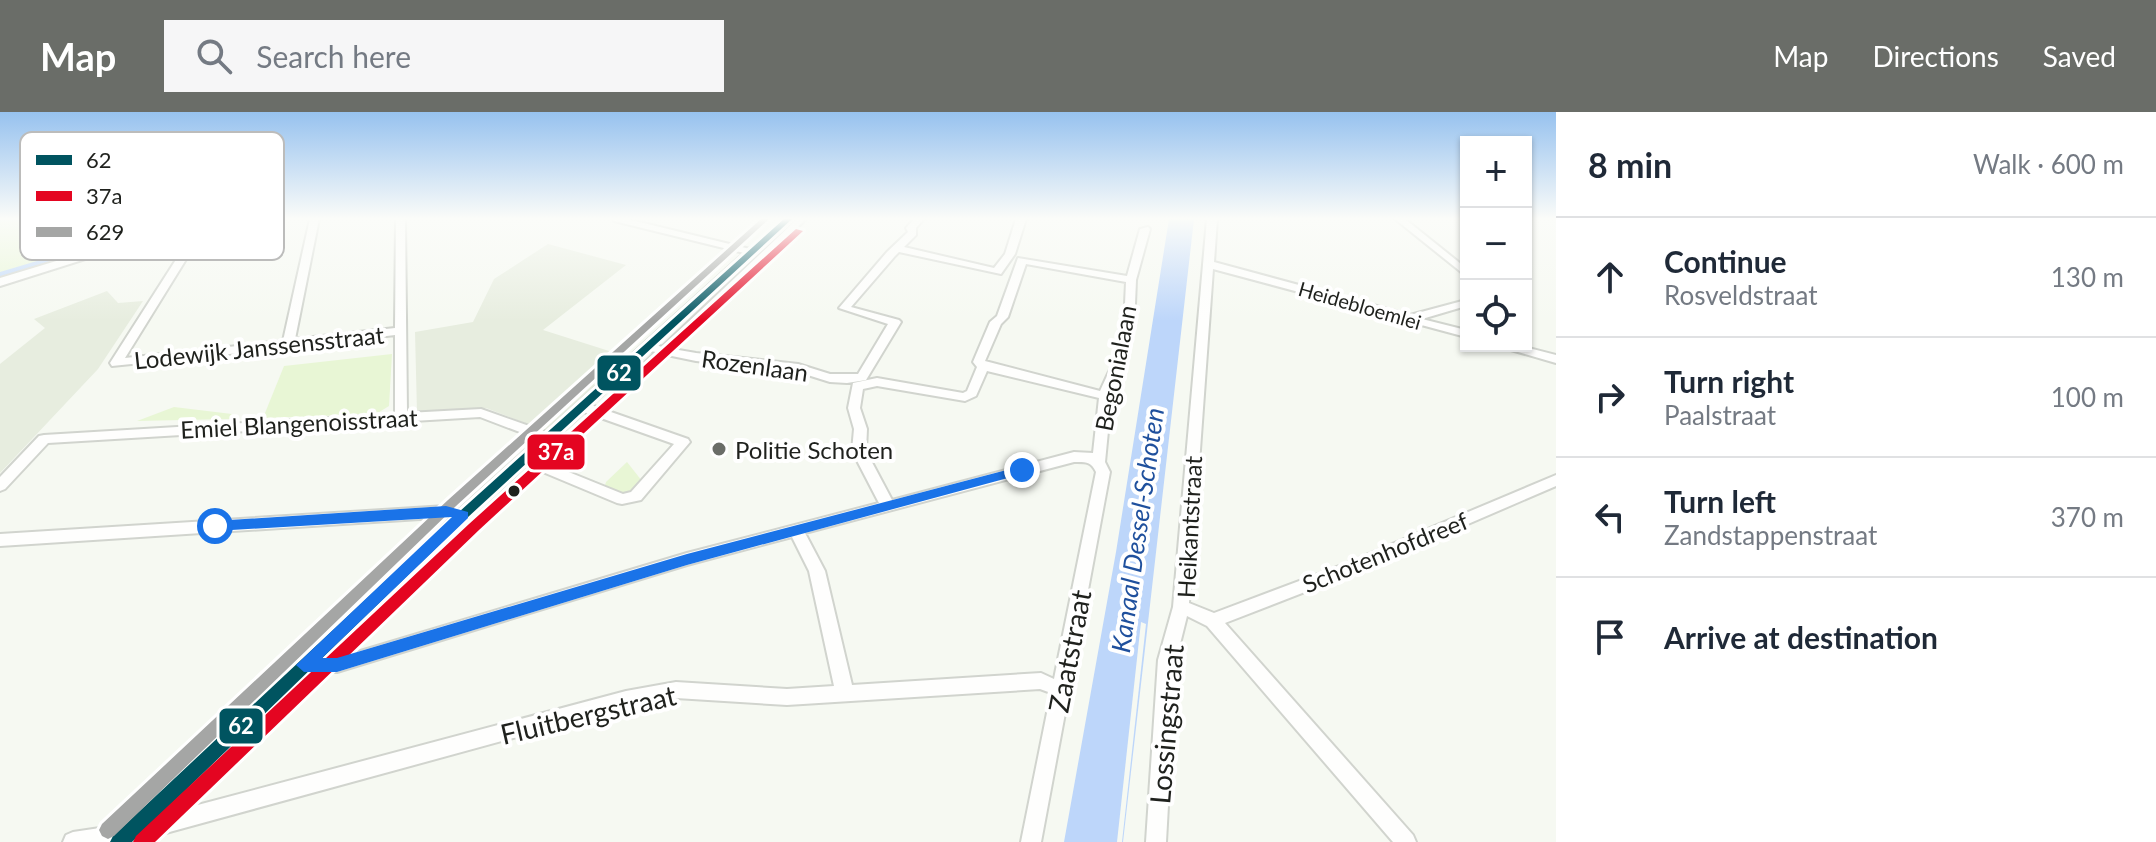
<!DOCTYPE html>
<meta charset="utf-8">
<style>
body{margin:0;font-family:Lato,sans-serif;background:#f6f6f7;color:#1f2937}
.controls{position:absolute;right:24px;top:24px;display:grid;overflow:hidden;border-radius:0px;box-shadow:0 2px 6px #0004}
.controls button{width:72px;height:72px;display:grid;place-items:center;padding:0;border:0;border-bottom:2px solid #e0e1e3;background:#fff;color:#1f2937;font:40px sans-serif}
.stop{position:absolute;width:24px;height:24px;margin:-18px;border:6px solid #1a73e8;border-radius:50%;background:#fff}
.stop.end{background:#1a73e8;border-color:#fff;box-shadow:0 2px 8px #0008}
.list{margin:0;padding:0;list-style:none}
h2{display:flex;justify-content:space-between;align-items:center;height:104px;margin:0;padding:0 32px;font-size:34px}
h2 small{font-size:26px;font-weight:400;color:#747a83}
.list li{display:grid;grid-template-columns:52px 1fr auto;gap:24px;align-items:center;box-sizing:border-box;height:120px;padding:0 32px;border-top:2px solid #e0e1e3}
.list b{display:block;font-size:30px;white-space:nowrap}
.list p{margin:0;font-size:26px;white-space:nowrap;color:#747a83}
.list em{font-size:26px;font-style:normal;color:#747a83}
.icon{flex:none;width:44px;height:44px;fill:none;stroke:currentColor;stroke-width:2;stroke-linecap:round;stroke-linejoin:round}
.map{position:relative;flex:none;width:1556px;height:730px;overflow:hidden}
header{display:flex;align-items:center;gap:48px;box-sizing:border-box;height:112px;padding:0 40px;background:#6a6d68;color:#fff}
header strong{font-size:38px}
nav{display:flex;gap:44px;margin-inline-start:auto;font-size:28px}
.search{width:560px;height:72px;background:#f6f6f7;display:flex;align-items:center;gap:20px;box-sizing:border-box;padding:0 28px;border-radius:0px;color:#747a83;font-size:30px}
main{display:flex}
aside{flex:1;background:#fff}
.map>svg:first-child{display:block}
</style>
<header>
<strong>Map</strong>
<div class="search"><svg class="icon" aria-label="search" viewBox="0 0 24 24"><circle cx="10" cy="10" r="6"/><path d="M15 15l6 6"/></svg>Search here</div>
<nav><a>Map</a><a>Directions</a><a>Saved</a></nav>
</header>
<main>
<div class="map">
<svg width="1556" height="730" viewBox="0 0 1556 730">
<rect width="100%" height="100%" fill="#f6f9f2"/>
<g fill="#e7eddf">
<polygon points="548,132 626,153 543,218 628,245 549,320 486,296 417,301 415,220 473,210 494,167"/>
<polygon points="107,179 118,191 143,189 98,257 0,361 0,252 45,216 34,207"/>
</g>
<g fill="#e8f6d5">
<polygon points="0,107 196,107 0,166"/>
<polygon points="392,242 389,294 376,302 263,306 284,254"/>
<polygon points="174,295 232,302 230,307 137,309"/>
<path d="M627,350L642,369C629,384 621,382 604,376L606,370Z"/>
</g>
<polygon fill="#bdd6fa" points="1169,107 1194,107 1123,730 1064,730 1116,440"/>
<polygon fill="#f6f9f2" points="1141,510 1146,512 1122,730 1117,730"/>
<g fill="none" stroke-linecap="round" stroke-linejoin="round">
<polygon fill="#bdd6fa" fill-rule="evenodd" points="178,107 199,107 0,170 0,160"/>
<g stroke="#d1d4ce" stroke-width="4">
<g id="minor">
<path d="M202,107H211L125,246L283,229L310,107H319L295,227L395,216L396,107H405L407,301L481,297L546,320L744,141L614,109L613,107H627L750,137L783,107H793L656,233L662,235L797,107H806L673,237L696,241L798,252L830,262H858L888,212L839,196L887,140L908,120L906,116L914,107H924L916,116V123L904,135L994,156L1005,142L1016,107H1026L1015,142L1001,162L899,140L895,144L851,195L899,208L901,210L866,268L847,271L830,270L795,259L696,249L667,243L638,271L618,269L591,293L688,327L690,330L641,388L622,392L617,391L526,353L323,546H337L687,441L879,391L852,339L854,317L848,296L853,271L877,266L963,281L967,279L977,255L973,250L990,210L997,204L1018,146L1127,164L1140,117L1148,115L1150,117L1136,168L1135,192L1124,253L1118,264L1111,288L1105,350L1110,360L1041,730H1021L1051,581L1040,577L787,593L676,586L626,595L133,730H63L66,723L73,720L120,713L451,405L0,434V422L446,394L460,397L538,327L480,305L48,331L5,377L0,379V365L39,324L44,323L395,302V223L288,236L112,254L110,251ZM1026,152L1126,170L1125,192L1112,253L1100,279L985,249L1001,212L1008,205ZM650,239L656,240L631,264L624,263ZM987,259L1099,286L1093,341L1074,340L892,388L866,339L867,317L860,296L863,277L877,274L965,289L976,284ZM584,300L674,332L631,380L623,382L534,346ZM1074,350C1085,350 1091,349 1096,360L1054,567L1041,561L852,573L825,459L805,421ZM792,425L809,459L834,574L787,577L676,570L626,579L160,703L308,560H337L687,453Z"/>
<polygon points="1207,107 1217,107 1214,150 1410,203 1466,188 1466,194 1422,207 1466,218 1466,225 1213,157 1189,491 1214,501 1347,451 1556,363 1556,374 1359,459 1225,511 1413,723 1416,730 1393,730 1207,514 1187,504 1176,548 1166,730 1146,730 1158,548 1173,495"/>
<polygon points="1395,107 1405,107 1466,156 1466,164"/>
<polygon points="1502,234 1521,234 1556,243 1556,251 1504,236"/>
</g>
</g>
<g stroke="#d1d4ce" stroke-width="4">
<polygon id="major" points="195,107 212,107 0,174 0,166"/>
</g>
<use href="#minor" fill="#fefefd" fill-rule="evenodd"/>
<use href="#major" fill="#fefefd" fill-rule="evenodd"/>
<g stroke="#fff" stroke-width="6">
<polygon id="bus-1" points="784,107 792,107 467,406 132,730 110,730 113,724 459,400"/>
</g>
<g stroke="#fff" stroke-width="6">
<polygon id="bus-2" points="796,117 803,119 479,418 155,730 133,730 136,724 469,412"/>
</g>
<g stroke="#fff" stroke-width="6">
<polygon id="bus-3" points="761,107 769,107 456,394 114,724 108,727 102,724 99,718 102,712 448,388"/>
</g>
<use href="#bus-1" fill="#005460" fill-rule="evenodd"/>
<use href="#bus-2" fill="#e40521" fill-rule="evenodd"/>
<use href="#bus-3" fill="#a5a6a5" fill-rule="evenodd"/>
</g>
<linearGradient id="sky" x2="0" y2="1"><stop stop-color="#97c2ef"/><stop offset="0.51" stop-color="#fbfcf9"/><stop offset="1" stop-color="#fbfcf9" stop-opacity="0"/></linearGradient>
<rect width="1556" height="209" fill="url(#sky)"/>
<polygon fill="#1a73e8" points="1022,354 1028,358 1026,361 687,453 337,560 304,560 296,553 452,405 215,419 208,414 215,409 446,394 468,400 468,406 322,546 337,546 687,442"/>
<circle fill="#6a6d68" stroke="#fff" stroke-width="3" cx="719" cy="337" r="8"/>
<circle fill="#1f211d" stroke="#fff" stroke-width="3" cx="514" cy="379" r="7"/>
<g text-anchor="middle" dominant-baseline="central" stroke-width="8" stroke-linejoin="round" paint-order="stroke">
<g font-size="20" fill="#1f211d" stroke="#fff">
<text transform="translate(1360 193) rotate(16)">Heidebloemlei</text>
</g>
<g font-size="24" fill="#1f211d" stroke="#fff">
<text transform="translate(259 235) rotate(-6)">Lodewijk Janssensstraat</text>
<text transform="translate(755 253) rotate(8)">Rozenlaan</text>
<text transform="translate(1115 256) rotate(-79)">Begonialaan</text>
<text transform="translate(299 311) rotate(-3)">Emiel Blangenoisstraat</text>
<text transform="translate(1189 415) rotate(-87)">Heikantstraat</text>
<text transform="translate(1385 440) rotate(-22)">Schotenhofdreef</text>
</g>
<g font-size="24" fill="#1f211d" stroke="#fff" text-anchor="start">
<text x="735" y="337">Politie Schoten</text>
</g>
<g font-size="26" font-style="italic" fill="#1f509d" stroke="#fff">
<text transform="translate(1137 418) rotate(-82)">Kanaal Dessel-Schoten</text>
</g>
<g font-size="28" fill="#1f211d" stroke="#fff">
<text transform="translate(1069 539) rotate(-79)">Zaatstraat</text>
<text transform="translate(588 602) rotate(-13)">Fluitbergstraat</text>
<text transform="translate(1166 612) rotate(-85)">Lossingstraat</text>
</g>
</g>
<rect x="20" y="20" width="264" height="128" rx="12" fill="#fff" stroke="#bcbcbb" stroke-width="2"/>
<rect x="36" y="43" width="36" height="10" fill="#005460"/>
<rect x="36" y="79" width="36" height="10" fill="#e40521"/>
<rect x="36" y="115" width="36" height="10" fill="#a5a6a5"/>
<g font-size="22" fill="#1f211d">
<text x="86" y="56">62</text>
<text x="86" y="92">37a</text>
<text x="86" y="128">629</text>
</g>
<g stroke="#fff" stroke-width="3">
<rect x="596" y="242" width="46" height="38" rx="8" fill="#005460"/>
<rect x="526" y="321" width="60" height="38" rx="8" fill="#e40521"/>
<rect x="218" y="595" width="46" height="38" rx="8" fill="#005460"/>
</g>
<g font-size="22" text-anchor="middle" font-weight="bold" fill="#fff">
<text x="619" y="269">62</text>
<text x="556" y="348">37a</text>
<text x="241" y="622">62</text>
</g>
</svg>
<div class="controls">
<button>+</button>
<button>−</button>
<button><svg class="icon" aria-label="locate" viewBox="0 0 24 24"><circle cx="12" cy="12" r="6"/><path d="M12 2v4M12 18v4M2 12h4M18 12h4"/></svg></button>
</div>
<div class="stop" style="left:215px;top:414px"></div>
<div class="stop end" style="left:1022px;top:358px"></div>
</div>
<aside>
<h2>8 min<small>Walk · 600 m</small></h2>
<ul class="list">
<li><svg class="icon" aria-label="ahead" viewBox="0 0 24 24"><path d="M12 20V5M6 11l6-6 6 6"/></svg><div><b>Continue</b><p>Rosveldstraat</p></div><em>130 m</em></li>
<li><svg class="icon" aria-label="right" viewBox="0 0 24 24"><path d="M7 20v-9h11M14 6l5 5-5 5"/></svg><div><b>Turn right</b><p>Paalstraat</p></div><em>100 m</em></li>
<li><svg class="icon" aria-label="left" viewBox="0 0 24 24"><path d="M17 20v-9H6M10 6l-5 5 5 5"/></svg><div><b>Turn left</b><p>Zandstappenstraat</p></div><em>370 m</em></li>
<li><svg class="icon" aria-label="arrive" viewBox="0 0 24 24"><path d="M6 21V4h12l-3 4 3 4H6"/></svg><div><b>Arrive at destination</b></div></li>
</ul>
</aside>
</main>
